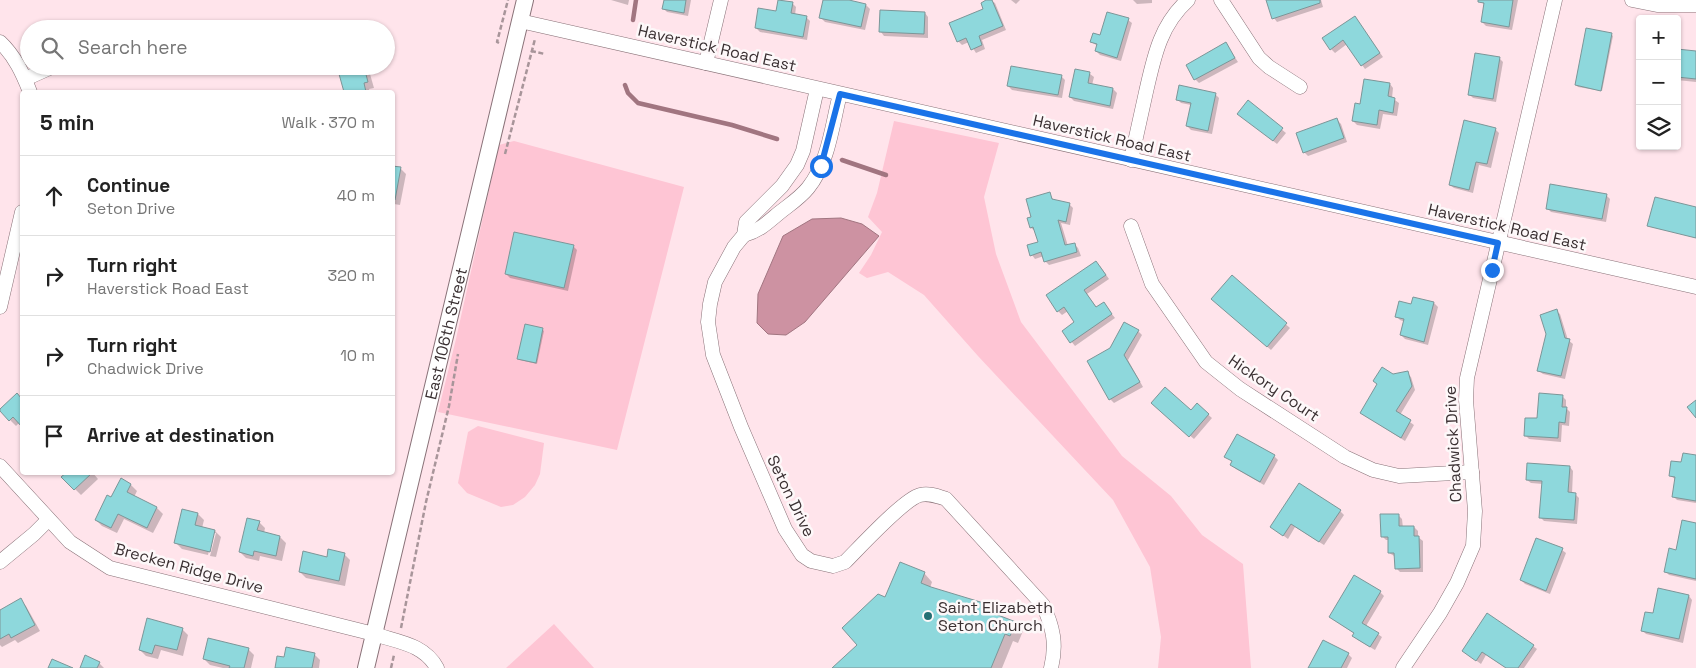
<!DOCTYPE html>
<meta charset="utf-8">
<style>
body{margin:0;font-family:"Space Grotesk",sans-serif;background:#f6f6f6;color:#222}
.controls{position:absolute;right:15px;top:15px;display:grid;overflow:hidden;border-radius:5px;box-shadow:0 1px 4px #0004}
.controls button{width:45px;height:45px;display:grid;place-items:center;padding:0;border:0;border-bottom:1px solid #e0e0e0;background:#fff;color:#222;font:25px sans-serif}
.stop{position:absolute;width:15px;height:15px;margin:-11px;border:4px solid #1a73e8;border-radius:50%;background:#fff}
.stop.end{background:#1a73e8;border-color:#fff;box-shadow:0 1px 5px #0008}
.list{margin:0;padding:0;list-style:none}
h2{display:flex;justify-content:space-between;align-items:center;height:65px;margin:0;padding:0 20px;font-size:21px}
h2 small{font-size:16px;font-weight:400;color:#767676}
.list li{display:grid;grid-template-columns:32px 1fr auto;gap:15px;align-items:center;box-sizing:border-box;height:80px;padding:0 20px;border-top:1px solid #e0e0e0}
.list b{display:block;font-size:19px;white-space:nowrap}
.list p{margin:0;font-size:16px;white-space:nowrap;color:#767676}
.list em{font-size:16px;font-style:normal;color:#767676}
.icon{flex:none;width:28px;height:28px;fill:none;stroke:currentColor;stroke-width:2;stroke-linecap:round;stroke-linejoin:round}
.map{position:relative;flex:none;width:1696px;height:668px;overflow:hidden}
.search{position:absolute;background:#fff;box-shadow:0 1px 4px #0004;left:20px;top:20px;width:375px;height:55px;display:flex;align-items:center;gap:12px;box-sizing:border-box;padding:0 18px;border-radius:28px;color:#767676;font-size:19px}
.panel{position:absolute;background:#fff;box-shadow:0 1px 4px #0004;left:20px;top:90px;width:375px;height:385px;border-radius:5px}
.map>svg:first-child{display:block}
</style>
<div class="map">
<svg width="1696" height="668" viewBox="0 0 1696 668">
<rect width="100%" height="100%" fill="#ffe4eb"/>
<g fill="#fec5d4">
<polygon points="894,121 999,143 984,197 996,254 1021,322 1122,456 1171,496 1202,535 1243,564 1251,668 1158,668 1161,637 1150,567 1113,500 978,356 924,295 888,272 867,278 859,273 871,255 882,232 868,217 877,193"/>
<polygon points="514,141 684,187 617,450 438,412 456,339 499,145"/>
<polygon points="478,426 544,443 540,474 535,485 525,497 513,505 501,507 467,493 458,483 468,432"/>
<polygon points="554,624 594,668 506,668"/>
</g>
<polygon fill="#cd92a2" stroke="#a17580" points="841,218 862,224 879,236 805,322 786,335 768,334 757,323 758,294 783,236 812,219"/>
<g fill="#0003">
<polygon points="611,0 629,0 628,5"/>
<polygon points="665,0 691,0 688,16 667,12 663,8"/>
<polygon points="824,0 843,0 866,5 870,9 865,30 825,22 821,18"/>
<polygon points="990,0 995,3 1006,30 982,40 985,49 976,53 969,42 962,45 958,41 985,10"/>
<polygon points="1011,0 1020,0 1016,4"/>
<polygon points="1152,0 1152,3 1137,4 1133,0"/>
<polygon points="1267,0 1321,0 1323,7 1277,22 1274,18"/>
<polygon points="1479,0 1518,0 1512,30 1486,26 1482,22 1485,5"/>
<polygon points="792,3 796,7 795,15 806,17 810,21 807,40 760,32 756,28"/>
<polygon points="925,13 928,17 928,38 884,36 881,32"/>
<polygon points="1355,18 1383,57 1365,69 1347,44 1335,53 1331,49"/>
<polygon points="1128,20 1132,23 1121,61 1100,55 1096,51 1098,46 1091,42"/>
<polygon points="1611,34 1613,36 1602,91 1578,87 1576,85"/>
<polygon points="1226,44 1238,62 1199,83 1195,79"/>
<polygon points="1677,50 1696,52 1696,82 1677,80"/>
<polygon points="1499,58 1503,62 1496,102 1473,98 1469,94"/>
<polygon points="160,66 182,66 182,72 164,71"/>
<polygon points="363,68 370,74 374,88 369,89 370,92 346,92 341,75"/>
<polygon points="1076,71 1090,74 1094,77 1092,85 1113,89 1117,93 1113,109 1074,101 1070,97"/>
<polygon points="1061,76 1065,80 1062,98 1012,90 1008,86"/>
<polygon points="1390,84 1393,88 1392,98 1399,103 1397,116 1383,114 1380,129 1357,125 1353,121 1361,106"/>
<polygon points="1215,94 1219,98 1212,134 1191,130 1187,126 1191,105 1181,103 1177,99"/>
<polygon points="1248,102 1286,133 1277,144 1243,117"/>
<polygon points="1337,120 1341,124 1347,142 1308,156 1304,152"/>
<polygon points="1495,129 1499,133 1491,168 1479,165 1473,193 1454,188 1450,185"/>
<polygon points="392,167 400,168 406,174 400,205 394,204 392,212"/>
<polygon points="1050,194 1054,201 1069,204 1073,208 1070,225 1061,223 1068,246 1074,244 1078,248 1081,256 1049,265 1045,261 1044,256 1035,259 1032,255 1039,243 1035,231 1031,228 1032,218"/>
<polygon points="1606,195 1610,199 1606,222 1551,212 1547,208"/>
<polygon points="1696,208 1696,238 1649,226"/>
<polygon points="573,246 577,250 568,291 510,278 506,274"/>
<polygon points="1100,266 1109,279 1087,294 1097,308 1104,304 1115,318 1075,346 1063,331 1076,323 1068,311 1062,315 1058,311"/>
<polygon points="1232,277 1290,328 1271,350 1217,303"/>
<polygon points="1434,303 1438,307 1428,345 1405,339 1401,335 1405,322 1400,320 1396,316 1412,305"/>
<polygon points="1556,311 1560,314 1568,340 1573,344 1565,379 1543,374 1539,371 1547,334"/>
<polygon points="542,329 544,331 537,364 520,360 518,359"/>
<polygon points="1138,331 1142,335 1128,360 1143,387 1114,403 1110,399 1089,362"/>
<polygon points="1407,373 1411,377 1415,390 1400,415 1414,425 1405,441 1361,413 1393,375"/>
<polygon points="17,394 22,400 22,425 20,422 16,426 0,410"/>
<polygon points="1562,396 1566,400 1566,408 1570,412 1569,426 1562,425 1561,442 1529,439 1525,435 1538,420"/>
<polygon points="1197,405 1212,418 1194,439 1156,407 1191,412"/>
<polygon points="1274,456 1278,460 1264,485 1236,469 1232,465 1233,462 1226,457"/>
<polygon points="1696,456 1696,503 1677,500 1673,496 1676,480 1670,475 1682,464"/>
<polygon points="1570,467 1573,471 1572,494 1575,494 1579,498 1577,524 1544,521 1540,517 1543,484 1531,483 1527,480"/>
<polygon points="92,472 98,479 81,495 63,477"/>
<polygon points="121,480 131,485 137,491 134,497 157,508 163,514 153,533 124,519 117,533 102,526 96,520 112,499"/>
<polygon points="1340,511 1344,515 1324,545 1295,527 1288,539 1272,527"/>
<polygon points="198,514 204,520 202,528 215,531 221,537 216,557 210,556 216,533 213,533 208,555 182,549 176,543"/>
<polygon points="1398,515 1402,519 1403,528 1414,527 1418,531 1418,537 1423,541 1423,572 1400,572 1396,568 1396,557 1389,553 1389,540 1386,540 1382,536"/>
<polygon points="259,522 265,528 264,533 280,537 286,543 282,561 260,556 259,561 246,558 240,552"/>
<polygon points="1696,524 1696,581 1669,575 1665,571 1677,551"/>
<polygon points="1562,550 1566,553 1550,594 1525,584 1521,580"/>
<polygon points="344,554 350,560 345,586 306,578 300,572 328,558"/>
<polygon points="924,573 932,582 930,588 987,605 995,613 994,615 1015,623 1023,631 1018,643 1013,641 1002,668 834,668 859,646 886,599"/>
<polygon points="1380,592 1384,596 1366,626 1382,637 1375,650 1358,640 1354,636 1355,634 1330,617"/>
<polygon points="1689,596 1692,600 1683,643 1646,634 1642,630 1653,615"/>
<polygon points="20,600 26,606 40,631 18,643 15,640 2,647 0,645 0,611"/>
<polygon points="182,629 188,635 183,656 161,650 158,659 146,656 140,650"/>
<polygon points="1533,646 1537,649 1524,668 1506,668 1486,655 1481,664 1463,651"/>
<polygon points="248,649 254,655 251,668 223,668 210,665 204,659"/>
<polygon points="314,654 320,660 319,668 276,668"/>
<polygon points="1348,654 1352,658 1347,668 1310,668"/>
<polygon points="99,663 104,668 81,668"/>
</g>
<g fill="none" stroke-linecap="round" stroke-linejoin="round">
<g stroke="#a17580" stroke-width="4.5">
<polyline points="633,20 636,0"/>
<polyline points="625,85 628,93 638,103 732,125 777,139"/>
<polyline points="842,160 886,175"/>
</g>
</g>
<g fill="#8ed8dc" stroke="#7c9698">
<polygon points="664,0 686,0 684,13 662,9"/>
<polygon points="778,0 793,2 791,13 807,16 803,37 755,28 758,8 776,11"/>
<polygon points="823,0 849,0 866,4 861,27 819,18"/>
<polygon points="986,0 992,0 1003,26 979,36 982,45 971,50 966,38 957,42 949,23 983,9 981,3"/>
<polygon points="1266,0 1320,0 1320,3 1272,19"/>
<polygon points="1478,0 1513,0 1509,27 1481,22 1484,3 1478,2"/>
<polygon points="880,10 925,12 924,34 879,32"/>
<polygon points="1107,12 1129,18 1117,58 1095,51 1097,44 1090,42 1093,33 1100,35"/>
<polygon points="1355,16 1380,53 1361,66 1343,40 1330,50 1322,38"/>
<polygon points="1586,28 1612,33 1601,91 1575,85"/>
<polygon points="1226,42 1235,58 1194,80 1186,65"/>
<polygon points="1677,49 1696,51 1696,79 1677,77"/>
<polygon points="1475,53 1500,57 1493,99 1468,95"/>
<polygon points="158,66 178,66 178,69"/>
<polygon points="1011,66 1062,75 1058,95 1007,86"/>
<polygon points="364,67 368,82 364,83 366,92 344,92 339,74"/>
<polygon points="1075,69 1090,72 1088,83 1113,88 1110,106 1069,97"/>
<polygon points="1364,79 1390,83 1388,96 1395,98 1393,113 1379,110 1377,125 1352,121 1355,103 1360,104"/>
<polygon points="1179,85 1216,93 1208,131 1186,126 1191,103 1176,100"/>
<polygon points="1248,100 1283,128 1273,141 1237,114"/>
<polygon points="1337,118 1344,138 1303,153 1296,133"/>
<polygon points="1464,120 1496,128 1487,164 1476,162 1469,190 1449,185"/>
<polygon points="392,166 401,167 395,200 392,199"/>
<polygon points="1550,184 1607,194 1602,219 1546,209"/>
<polygon points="1050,192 1052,199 1070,203 1066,222 1058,220 1065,245 1075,243 1077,252 1044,262 1041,252 1030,256 1027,245 1038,242 1033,227 1030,228 1027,218 1031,217 1026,199"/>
<polygon points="1655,197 1696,207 1696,238 1647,226"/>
<polygon points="514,232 574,245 564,288 505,274"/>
<polygon points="1096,261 1106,275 1084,290 1096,307 1104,302 1112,314 1070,343 1062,331 1074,322 1064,307 1057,312 1046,295"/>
<polygon points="1232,275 1287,323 1267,347 1211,299"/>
<polygon points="1413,297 1434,302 1424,342 1400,335 1404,319 1395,317 1399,301 1411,304"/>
<polygon points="1557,309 1565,338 1570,339 1561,376 1537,371 1546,334 1540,315"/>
<polygon points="1124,322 1139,330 1124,355 1140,382 1109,400 1087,361 1110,348"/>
<polygon points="525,324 543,328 536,363 517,359"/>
<polygon points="1382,367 1393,374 1408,371 1412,386 1396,411 1411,420 1401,438 1360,413 1377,384 1373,381"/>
<polygon points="1165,387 1191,410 1197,403 1209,414 1189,437 1151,403"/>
<polygon points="17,393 22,399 22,427 13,417 9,421 0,411 0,409"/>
<polygon points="1539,393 1563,395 1562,407 1567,407 1565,423 1559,422 1558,438 1524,436 1525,418 1537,418"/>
<polygon points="1696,400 1696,418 1687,407"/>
<polygon points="1237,434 1275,455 1260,482 1230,465 1232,461 1224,457"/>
<polygon points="1683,453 1696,455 1696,501 1672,497 1675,477 1669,476 1671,461 1681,462"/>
<polygon points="1527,463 1570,466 1568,492 1576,493 1574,520 1539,518 1542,481 1526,480"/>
<polygon points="67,472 93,472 74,490 61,477"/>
<polygon points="121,478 131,484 127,492 157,507 147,528 118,514 111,528 95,520 107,495 111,497"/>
<polygon points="1299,483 1341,510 1319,542 1291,524 1283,536 1270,527"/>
<polygon points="182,509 198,513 195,525 215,530 210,552 174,543"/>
<polygon points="1380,514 1399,514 1399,526 1414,526 1414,536 1419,536 1420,568 1395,569 1394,553 1388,553 1388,537 1381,537"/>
<polygon points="247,518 260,521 257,530 280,536 276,556 254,551 253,556 239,552"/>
<polygon points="1682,520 1696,523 1696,579 1664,572 1669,548 1676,550"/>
<polygon points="1536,538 1563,548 1546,591 1520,580"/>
<polygon points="328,549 345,553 339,581 299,572 303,551 327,557"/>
<polygon points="900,562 925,572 921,583 931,587 987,604 985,610 1016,622 1010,636 1005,634 991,668 832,668 857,645 842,628 878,594 885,597"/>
<polygon points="1354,575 1381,591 1362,623 1379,633 1370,647 1352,636 1354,633 1329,617"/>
<polygon points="1658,588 1689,595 1679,639 1641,631 1645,612 1653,613"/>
<polygon points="21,598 35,625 11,638 9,634 0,639 0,610"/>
<polygon points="1487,613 1534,645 1518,668 1506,668 1482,652 1476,661 1462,651"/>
<polygon points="147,618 183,628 177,650 155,645 152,654 139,650"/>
<polygon points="208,638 249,648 244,668 229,668 230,666 203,659"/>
<polygon points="1323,640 1349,653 1341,668 1308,668"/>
<polygon points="286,647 315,653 312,668 275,668 277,656 284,657"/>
<polygon points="85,655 100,662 97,668 80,668"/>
<polygon points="52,659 73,668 48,668"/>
</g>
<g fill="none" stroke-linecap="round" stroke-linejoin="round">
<g stroke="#897278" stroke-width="15">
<g id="minor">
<polyline points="1221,0 1259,58 1269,67 1300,87"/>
<polyline points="1632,0 1657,5 1696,5"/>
<polyline points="520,21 1696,287"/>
<path d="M0,42C15,56 23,74 30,92"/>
<polyline points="706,63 721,0"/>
<polyline points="25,79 54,66"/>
<path d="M817,89L803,151L797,165L782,186L746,222L744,235L734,247L715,282L710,304L708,322L713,355L741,427L785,529L802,555L811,561L833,566L845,562C859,548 904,499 920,495C929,493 937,496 946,499L1043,605C1053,627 1057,644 1051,668"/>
<path d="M1131,160C1136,137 1141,115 1146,92C1154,57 1160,25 1188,0"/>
<polyline points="1131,226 1152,284 1206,362 1240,389 1345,457 1373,470 1399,476 1472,472"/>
<path d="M744,235C759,231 767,223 779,213C789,205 800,198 808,188C829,162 832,125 840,94"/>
<polyline points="0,307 22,212"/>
<path d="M0,466L70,542L110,568L374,634C398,642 424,644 437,668"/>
<polyline points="0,562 34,534 48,520"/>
<polyline points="1403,668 1440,613 1457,583 1473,546 1475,511 1466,400 1467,378 1555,0"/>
</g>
</g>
<g stroke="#897278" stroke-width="18">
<g id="tertiary">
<path id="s1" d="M366,668L525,0"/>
</g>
</g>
<g stroke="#a8959a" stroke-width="2.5" stroke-dasharray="5 2.5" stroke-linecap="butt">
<polyline points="499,43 497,42 508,0"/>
<polyline points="531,51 545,54"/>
<polyline points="505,154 535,39"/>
<polyline points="401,628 426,502 449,406 458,354"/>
<polyline points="391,668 394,655"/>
</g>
<use href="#minor" stroke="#fff" stroke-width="14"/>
<use href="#tertiary" stroke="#fff" stroke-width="16"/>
</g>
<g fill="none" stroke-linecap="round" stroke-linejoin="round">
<polyline stroke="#1a73e8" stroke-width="6" points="821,166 840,94 1498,243 1492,270"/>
</g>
<circle fill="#246f73" stroke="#fdf8f9" stroke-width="2" cx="928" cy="616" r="5"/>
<g text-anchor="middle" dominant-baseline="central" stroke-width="5" stroke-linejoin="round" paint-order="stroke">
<g font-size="16" fill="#3a3032" stroke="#fdf8f9">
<text transform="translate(717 48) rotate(13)">Haverstick Road East</text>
<text transform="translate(1112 138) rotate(13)">Haverstick Road East</text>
<text transform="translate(1507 227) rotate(13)">Haverstick Road East</text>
<text stroke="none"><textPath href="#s1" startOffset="344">East 106th Street</textPath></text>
<text transform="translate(1274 388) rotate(34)">Hickory Court</text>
<text transform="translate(1453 444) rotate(-93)">Chadwick Drive</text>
<text transform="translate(791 496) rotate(64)">Seton Drive</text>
<text transform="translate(189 568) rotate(15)">Brecken Ridge Drive</text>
</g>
<g font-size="16" fill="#3a3032" stroke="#fdf8f9" text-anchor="start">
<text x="938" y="607">Saint Elizabeth<tspan x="938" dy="18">Seton Church</tspan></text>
</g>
</g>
</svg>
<div class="controls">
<button>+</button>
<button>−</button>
<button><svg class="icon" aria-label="layers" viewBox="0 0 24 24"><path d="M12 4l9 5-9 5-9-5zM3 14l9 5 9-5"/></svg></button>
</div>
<div class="stop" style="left:821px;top:166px"></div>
<div class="stop end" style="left:1492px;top:270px"></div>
<div class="search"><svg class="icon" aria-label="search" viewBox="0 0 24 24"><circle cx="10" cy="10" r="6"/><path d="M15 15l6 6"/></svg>Search here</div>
<section class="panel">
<h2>5 min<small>Walk · 370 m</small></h2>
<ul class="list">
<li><svg class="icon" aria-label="ahead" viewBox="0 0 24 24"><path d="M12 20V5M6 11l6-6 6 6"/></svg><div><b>Continue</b><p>Seton Drive</p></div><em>40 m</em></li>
<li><svg class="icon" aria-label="right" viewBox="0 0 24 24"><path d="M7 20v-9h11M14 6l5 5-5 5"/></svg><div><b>Turn right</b><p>Haverstick Road East</p></div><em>320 m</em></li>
<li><svg class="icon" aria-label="right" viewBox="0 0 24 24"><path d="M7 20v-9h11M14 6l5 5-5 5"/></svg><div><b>Turn right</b><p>Chadwick Drive</p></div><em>10 m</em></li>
<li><svg class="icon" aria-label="arrive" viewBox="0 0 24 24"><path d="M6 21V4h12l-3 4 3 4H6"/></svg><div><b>Arrive at destination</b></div></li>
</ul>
</section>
</div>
